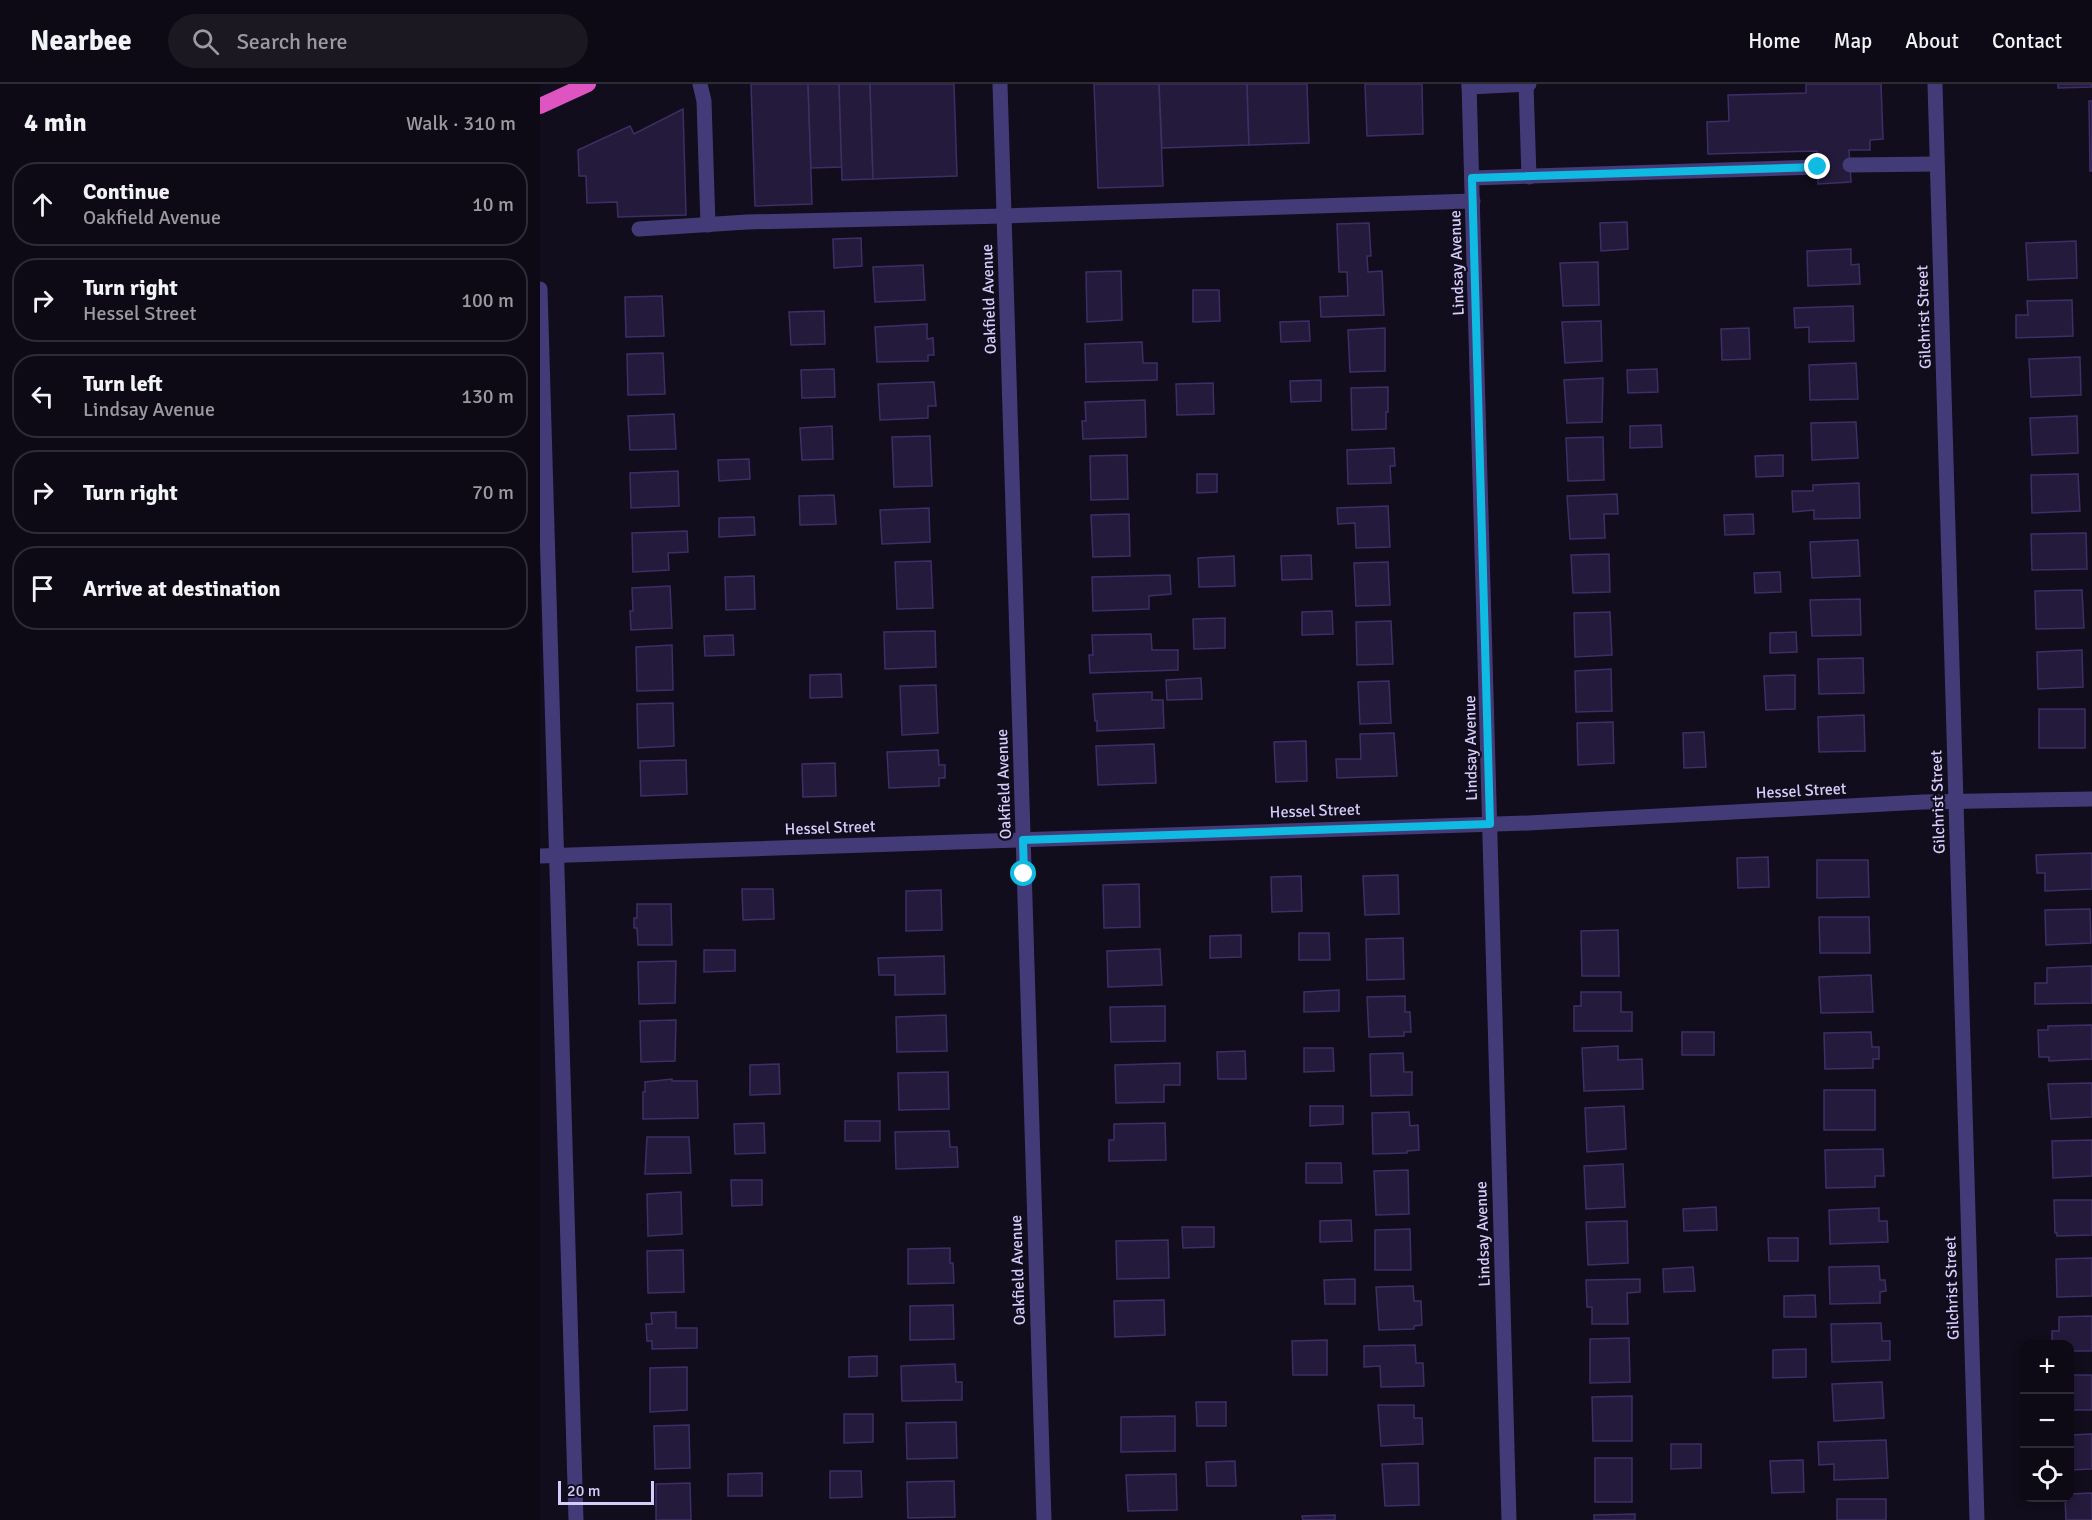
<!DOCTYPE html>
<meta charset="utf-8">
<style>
body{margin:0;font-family:Signika,sans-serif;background:#1b1822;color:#f1f3f6}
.controls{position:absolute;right:18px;bottom:18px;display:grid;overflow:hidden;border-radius:12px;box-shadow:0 3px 9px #0003}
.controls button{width:54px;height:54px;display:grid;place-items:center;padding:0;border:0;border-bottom:2px solid #2d2b34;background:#0d0a15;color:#f1f3f6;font:30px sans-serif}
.scale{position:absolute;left:18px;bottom:15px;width:96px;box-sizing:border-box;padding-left:6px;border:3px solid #d5ccfb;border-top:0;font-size:16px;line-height:21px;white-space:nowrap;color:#d5ccfb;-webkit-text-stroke:4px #110d1c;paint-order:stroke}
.stop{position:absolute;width:18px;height:18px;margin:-14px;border:4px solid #10bbe3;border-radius:50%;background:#fff}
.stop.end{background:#10bbe3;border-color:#fff;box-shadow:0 2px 6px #0008}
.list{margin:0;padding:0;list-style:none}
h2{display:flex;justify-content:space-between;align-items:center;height:78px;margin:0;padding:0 24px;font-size:26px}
h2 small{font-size:20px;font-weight:400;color:#9a9aa0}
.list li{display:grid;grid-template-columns:39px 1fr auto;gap:18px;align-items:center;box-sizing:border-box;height:84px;margin:0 12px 12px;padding:0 12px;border:2px solid #2d2b34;border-radius:24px}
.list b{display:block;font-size:22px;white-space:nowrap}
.list p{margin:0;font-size:20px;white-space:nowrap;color:#9a9aa0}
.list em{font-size:20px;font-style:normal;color:#9a9aa0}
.icon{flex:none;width:33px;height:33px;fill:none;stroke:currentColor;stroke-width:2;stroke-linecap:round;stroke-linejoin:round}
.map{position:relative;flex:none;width:1552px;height:1436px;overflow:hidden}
header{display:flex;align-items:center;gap:36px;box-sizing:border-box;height:84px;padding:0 30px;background:#0d0a15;border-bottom:2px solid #2d2b34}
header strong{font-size:28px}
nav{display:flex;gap:33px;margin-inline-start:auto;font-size:21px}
.search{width:420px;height:54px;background:#1b1822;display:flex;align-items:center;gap:15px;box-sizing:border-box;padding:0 21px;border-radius:33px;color:#9a9aa0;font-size:22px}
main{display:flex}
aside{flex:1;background:#0d0a15}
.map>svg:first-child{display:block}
</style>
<header>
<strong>Nearbee</strong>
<div class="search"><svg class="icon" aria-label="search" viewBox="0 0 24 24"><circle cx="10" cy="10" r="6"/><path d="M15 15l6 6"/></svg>Search here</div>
<nav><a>Home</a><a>Map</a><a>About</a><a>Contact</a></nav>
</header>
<main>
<aside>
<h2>4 min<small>Walk · 310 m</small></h2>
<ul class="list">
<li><svg class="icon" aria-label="ahead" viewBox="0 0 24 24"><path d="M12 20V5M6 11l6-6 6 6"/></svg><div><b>Continue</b><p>Oakfield Avenue</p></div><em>10 m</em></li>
<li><svg class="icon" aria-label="right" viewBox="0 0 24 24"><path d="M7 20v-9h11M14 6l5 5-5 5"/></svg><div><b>Turn right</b><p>Hessel Street</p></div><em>100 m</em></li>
<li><svg class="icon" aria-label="left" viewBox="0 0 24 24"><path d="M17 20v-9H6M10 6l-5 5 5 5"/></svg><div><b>Turn left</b><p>Lindsay Avenue</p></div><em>130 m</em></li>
<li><svg class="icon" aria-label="right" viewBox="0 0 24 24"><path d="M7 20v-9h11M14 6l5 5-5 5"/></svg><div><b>Turn right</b></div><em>70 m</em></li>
<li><svg class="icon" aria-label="arrive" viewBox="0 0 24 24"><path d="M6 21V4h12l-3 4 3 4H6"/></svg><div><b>Arrive at destination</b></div></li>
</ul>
</aside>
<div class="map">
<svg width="1552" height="1436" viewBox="0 0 1552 1436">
<rect width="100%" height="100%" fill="#110d1c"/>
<g fill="#241a3c" stroke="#3e2e66" stroke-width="1.5">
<polygon points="211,0 268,0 272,120 215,122"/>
<polygon points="268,0 299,0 302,83 271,84"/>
<polygon points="299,0 330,0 333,95 302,96"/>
<polygon points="330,0 414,0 417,92 333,95"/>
<polygon points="554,0 619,0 623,102 558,104"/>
<polygon points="619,0 707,0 709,61 622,64"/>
<polygon points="707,0 767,0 769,59 709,61"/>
<polygon points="825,0 882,0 883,50 827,52"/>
<polygon points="1266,0 1341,0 1343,55 1330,56 1330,66 1309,66 1311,98 1278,100 1277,67 1168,70 1167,38 1189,37 1188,11 1266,9"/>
<polygon points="1518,0 1552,0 1552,3 1518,4"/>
<polygon points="1549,17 1552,17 1552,87 1550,87"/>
<polygon points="143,25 146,131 78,133 77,118 47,119 46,92 39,92 38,66 90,42 94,50"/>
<polygon points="1087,138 1088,165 1061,167 1060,139"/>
<polygon points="829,139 831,172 827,172 828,188 842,187 844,231 781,233 780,213 808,212 807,188 799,188 797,140"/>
<polygon points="321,154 322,182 294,184 293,155"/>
<polygon points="1536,157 1537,194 1488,196 1486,159"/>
<polygon points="1311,165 1311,181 1319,180 1320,200 1268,202 1267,167"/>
<polygon points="1058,178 1059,221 1023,222 1020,179"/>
<polygon points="383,181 385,216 335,218 333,183"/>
<polygon points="581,187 582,236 547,238 546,188"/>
<polygon points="653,206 679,206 680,237 653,238"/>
<polygon points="122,212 124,252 86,253 85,213"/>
<polygon points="1532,216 1533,252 1476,254 1476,231 1488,231 1487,217"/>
<polygon points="1313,222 1314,257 1269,258 1269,243 1255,244 1254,224"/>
<polygon points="284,227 285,260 251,261 249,228"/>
<polygon points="769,237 770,257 741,258 740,238"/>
<polygon points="1061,237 1062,277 1025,279 1022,238"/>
<polygon points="387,240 387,255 393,254 394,271 388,271 388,277 337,278 335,243"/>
<polygon points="845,244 845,287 810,288 808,246"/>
<polygon points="1209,244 1210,275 1182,276 1181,245"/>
<polygon points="602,258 603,279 617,279 617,296 546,298 545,260"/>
<polygon points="123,269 125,310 88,311 87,270"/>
<polygon points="1540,273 1541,311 1491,313 1489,275"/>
<polygon points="1316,279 1318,315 1270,316 1269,281"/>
<polygon points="294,285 295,313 262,314 261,286"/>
<polygon points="1117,285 1118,308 1088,309 1087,286"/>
<polygon points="1063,294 1062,338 1027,339 1024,296"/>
<polygon points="781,296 781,317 751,318 750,297"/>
<polygon points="394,298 396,322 388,322 388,334 340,336 338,300"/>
<polygon points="673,299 674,330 637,331 636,300"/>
<polygon points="848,303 848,328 846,328 846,345 812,346 811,304"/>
<polygon points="605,316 606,353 543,355 542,337 546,337 545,318"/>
<polygon points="134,330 136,365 90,366 88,332"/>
<polygon points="1537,332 1538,369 1492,371 1490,334"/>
<polygon points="1316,338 1318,374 1272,376 1271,339"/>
<polygon points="1121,341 1122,363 1090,364 1090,342"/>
<polygon points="292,342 293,375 262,376 260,344"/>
<polygon points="390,352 392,402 354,403 352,353"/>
<polygon points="1063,353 1064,396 1028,397 1026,354"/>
<polygon points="854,364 855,382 850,382 851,399 808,400 807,366"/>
<polygon points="587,371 588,415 551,416 550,372"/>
<polygon points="1243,371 1243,392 1216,393 1215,372"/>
<polygon points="209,375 210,395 179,397 178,376"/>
<polygon points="138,387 139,422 91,424 90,389"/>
<polygon points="657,390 677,390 677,408 657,409"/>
<polygon points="1538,390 1540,427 1492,429 1491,391"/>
<polygon points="1319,399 1320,434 1274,435 1274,426 1253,428 1252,407 1273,407 1273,401"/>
<polygon points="1077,410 1078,430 1064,430 1065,454 1030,455 1027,412"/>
<polygon points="294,411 296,440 260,441 259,412"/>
<polygon points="848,422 850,463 816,464 815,439 798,440 797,424"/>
<polygon points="389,424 390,458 342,460 340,426"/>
<polygon points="589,430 590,472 553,473 551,431"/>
<polygon points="1213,430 1214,450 1185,451 1184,431"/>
<polygon points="214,433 215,451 179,453 179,434"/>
<polygon points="147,447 148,468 128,469 129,486 93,488 92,449"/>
<polygon points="1546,449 1547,485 1492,486 1491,450"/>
<polygon points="1318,456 1320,492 1272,494 1270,458"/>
<polygon points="1069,470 1070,508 1033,509 1031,471"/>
<polygon points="771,471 772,495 742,496 741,472"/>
<polygon points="694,472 695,502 659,503 658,474"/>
<polygon points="391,477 393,524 357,525 355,478"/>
<polygon points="848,478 850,521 816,522 814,479"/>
<polygon points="1240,488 1241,508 1215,509 1214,489"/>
<polygon points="630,491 631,510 609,512 609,525 553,527 552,493"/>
<polygon points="214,492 215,525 186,526 185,493"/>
<polygon points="130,502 132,544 91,546 90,527 93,527 92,504"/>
<polygon points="1542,506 1544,544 1496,545 1495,507"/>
<polygon points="1320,515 1321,551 1272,552 1270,516"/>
<polygon points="792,527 793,550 762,551 762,528"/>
<polygon points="1070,528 1072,571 1035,573 1034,529"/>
<polygon points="685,534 685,564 654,565 653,535"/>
<polygon points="851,537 853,580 817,581 816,538"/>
<polygon points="395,547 396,583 345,585 344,548"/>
<polygon points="1256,548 1257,568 1230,569 1230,549"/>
<polygon points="611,550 612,566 638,566 638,586 550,589 549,571 553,571 552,551"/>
<polygon points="193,551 194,571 165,572 164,552"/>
<polygon points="132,561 133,606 97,607 96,563"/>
<polygon points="1542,566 1543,603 1498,605 1497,568"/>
<polygon points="1323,574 1324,609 1279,610 1278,575"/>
<polygon points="1071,585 1072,627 1036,628 1035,587"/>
<polygon points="301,590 302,613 270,614 270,591"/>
<polygon points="1255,591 1255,625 1226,626 1224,592"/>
<polygon points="661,594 662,615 627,616 626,596"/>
<polygon points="849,597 851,639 820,640 818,598"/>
<polygon points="396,601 398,649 362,651 360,602"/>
<polygon points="612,608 612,616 623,616 624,644 557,647 557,637 555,637 553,610"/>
<polygon points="133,619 134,662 98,664 97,620"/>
<rect x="1499" y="625" width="46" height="39"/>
<polygon points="1324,631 1325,667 1279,668 1278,633"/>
<polygon points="1073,638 1074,679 1038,681 1037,639"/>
<polygon points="1164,648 1166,683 1144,684 1143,649"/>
<polygon points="854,649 857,692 797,694 796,675 821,675 820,650"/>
<polygon points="766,657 767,697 736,698 734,658"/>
<polygon points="614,660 616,699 558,701 556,662"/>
<polygon points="398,666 399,681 405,681 405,694 399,694 399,702 349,704 347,668"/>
<polygon points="146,676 147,710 101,712 100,677"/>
<polygon points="295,679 296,712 263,713 262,680"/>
<polygon points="1552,769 1552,805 1505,807 1505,789 1497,789 1496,771"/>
<polygon points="1228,773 1229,803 1198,804 1197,774"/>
<polygon points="1277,776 1328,776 1329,813 1277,814"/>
<polygon points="858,791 859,830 825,831 823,792"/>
<polygon points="761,792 762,827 732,828 731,793"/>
<polygon points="599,800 600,843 564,844 563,801"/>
<polygon points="202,805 233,805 234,835 203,836"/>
<polygon points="401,806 402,846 366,847 366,807"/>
<polygon points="97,820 131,820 132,861 98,861 97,844 94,844 94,834 97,834"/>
<polygon points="1550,825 1551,859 1506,861 1505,826"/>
<polygon points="1279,833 1329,833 1330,869 1280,869"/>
<polygon points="1078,846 1079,892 1042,892 1041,847"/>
<polygon points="759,849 789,849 790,876 759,876"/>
<polygon points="701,851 701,873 670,874 670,852"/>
<polygon points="863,854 864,895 827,896 826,855"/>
<polygon points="620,865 622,901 568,903 567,867"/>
<polygon points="164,866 195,866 195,887 164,888"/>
<polygon points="404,872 405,910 355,911 355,891 339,891 338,874"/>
<polygon points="136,877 135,919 99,920 98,878"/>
<polygon points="1552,882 1552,919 1495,920 1495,899 1507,899 1507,884"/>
<polygon points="1331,891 1333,928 1281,929 1279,893"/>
<polygon points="799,906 799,927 764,928 764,908"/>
<polygon points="1041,908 1081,908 1081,928 1092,928 1092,947 1034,947 1034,922 1041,922"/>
<polygon points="865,912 865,928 870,928 871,948 864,948 864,952 829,953 827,913"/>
<polygon points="625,922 625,957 571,958 570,923"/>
<polygon points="406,931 407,967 357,968 356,933"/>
<polygon points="136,936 135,977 101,978 100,937"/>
<polygon points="1552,941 1552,975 1509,977 1509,973 1499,973 1498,946 1508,946 1508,942"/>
<rect x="1142" y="948" width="32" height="23"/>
<polygon points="1331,948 1332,963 1339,963 1339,975 1333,975 1333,984 1285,985 1284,949"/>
<polygon points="1078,962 1078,976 1102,975 1103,1005 1044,1007 1042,964"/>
<polygon points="764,964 793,964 794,987 764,988"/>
<polygon points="705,967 706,995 678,995 677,968"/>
<polygon points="863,969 864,988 872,988 872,1011 831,1012 830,970"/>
<polygon points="640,979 640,1001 624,1001 624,1018 576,1019 575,981"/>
<polygon points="239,980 240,1010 210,1011 210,981"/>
<polygon points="408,988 409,1025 359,1026 358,989"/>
<polygon points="132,995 132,997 157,997 158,1034 103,1035 103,1008 105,1008 105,998"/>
<polygon points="1552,999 1552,1033 1511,1035 1508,1000"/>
<rect x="1284" y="1006" width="51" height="40"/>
<polygon points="770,1022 803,1022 803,1040 770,1042"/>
<polygon points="1084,1022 1086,1065 1047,1068 1045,1024"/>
<polygon points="869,1028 870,1042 878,1041 879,1066 867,1067 867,1069 833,1070 832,1029"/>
<rect x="305" y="1037" width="35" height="20"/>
<polygon points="224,1039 225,1069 195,1070 194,1040"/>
<polygon points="625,1039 626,1076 569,1077 569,1056 574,1056 574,1040"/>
<polygon points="409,1047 410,1063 417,1063 418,1083 356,1085 355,1048"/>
<polygon points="107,1053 149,1053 151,1089 105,1090"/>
<polygon points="1552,1056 1552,1092 1513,1094 1512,1057"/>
<polygon points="1343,1065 1344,1092 1335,1092 1335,1103 1286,1104 1285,1066"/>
<polygon points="766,1079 801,1079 802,1099 766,1099"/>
<polygon points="1083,1080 1085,1123 1046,1125 1044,1082"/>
<polygon points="868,1086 869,1130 836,1131 834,1087"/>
<polygon points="191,1096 222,1096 222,1121 192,1122"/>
<polygon points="141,1108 142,1150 108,1152 107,1110"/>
<polygon points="1514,1116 1552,1116 1552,1151 1517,1152 1517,1149 1515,1149"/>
<polygon points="1176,1123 1177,1146 1144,1147 1143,1125"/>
<polygon points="1339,1124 1339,1137 1347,1137 1348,1158 1290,1160 1289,1126"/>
<polygon points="811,1136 812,1157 780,1158 780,1137"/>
<polygon points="1087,1137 1088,1179 1048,1181 1046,1138"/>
<polygon points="642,1143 674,1143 674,1163 643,1164"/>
<polygon points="870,1145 871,1186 835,1186 835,1146"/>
<polygon points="1228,1154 1258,1154 1258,1177 1229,1177"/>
<polygon points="628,1156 629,1194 577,1195 576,1157"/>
<polygon points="410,1164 410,1179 413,1179 414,1199 368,1200 368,1165"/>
<polygon points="143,1166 144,1208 108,1209 107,1167"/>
<polygon points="1552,1174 1552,1212 1517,1213 1516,1175"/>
<polygon points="1339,1182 1340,1196 1345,1196 1346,1207 1340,1208 1340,1219 1290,1220 1289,1183"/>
<polygon points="1153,1183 1155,1207 1124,1208 1123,1185"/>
<polygon points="815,1195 815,1220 785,1220 784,1196"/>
<polygon points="1100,1195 1100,1208 1087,1209 1088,1240 1052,1240 1052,1223 1047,1223 1046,1196"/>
<polygon points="873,1202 874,1217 881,1217 882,1241 874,1242 874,1245 839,1246 836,1203"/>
<polygon points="1275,1211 1276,1233 1244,1233 1244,1212"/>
<polygon points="624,1216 625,1251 575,1253 574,1217"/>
<polygon points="413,1221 414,1255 370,1256 370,1222"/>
<polygon points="136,1228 136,1244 157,1244 157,1264 112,1265 112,1257 107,1257 106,1240 112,1240 111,1229"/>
<polygon points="1552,1232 1552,1267 1530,1267 1530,1260 1512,1260 1512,1247 1519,1247 1519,1233"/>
<polygon points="1341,1239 1342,1257 1350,1257 1350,1276 1292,1278 1291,1240"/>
<polygon points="1089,1254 1090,1298 1050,1299 1050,1255"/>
<polygon points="787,1256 787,1291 753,1291 752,1257"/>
<polygon points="875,1261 876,1279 883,1279 884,1302 841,1303 840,1282 824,1283 824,1262"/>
<polygon points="1266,1265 1266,1293 1233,1294 1233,1266"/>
<polygon points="337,1272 337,1292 309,1293 309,1273"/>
<polygon points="415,1280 416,1298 422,1298 422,1316 362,1317 361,1282"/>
<polygon points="147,1283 147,1326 110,1328 110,1284"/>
<rect x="1530" y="1291" width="22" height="35"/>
<polygon points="1342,1298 1344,1334 1294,1337 1292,1300"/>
<polygon points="1092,1312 1092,1357 1053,1357 1052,1313"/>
<polygon points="656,1318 686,1318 686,1342 657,1342"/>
<polygon points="838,1321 874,1321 874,1334 882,1334 883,1360 841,1362"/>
<polygon points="304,1330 333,1330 333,1358 304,1359"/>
<polygon points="635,1332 635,1367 581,1368 581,1333"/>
<polygon points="416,1338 417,1374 367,1375 366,1339"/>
<polygon points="149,1341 150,1384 115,1385 114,1342"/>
<polygon points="1552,1350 1552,1385 1530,1386 1530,1351"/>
<polygon points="1346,1356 1348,1394 1294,1396 1294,1380 1279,1381 1278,1358"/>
<polygon points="1131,1360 1161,1360 1161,1384 1131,1385"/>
<rect x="1055" y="1374" width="37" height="44"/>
<polygon points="1263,1376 1264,1408 1232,1409 1230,1377"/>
<polygon points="695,1377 696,1402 667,1402 666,1378"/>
<polygon points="878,1379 879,1421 845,1422 842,1380"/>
<polygon points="290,1387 321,1387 322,1413 290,1414"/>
<polygon points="222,1389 222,1412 188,1412 188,1390"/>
<polygon points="636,1390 637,1426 588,1427 586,1391"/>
<polygon points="414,1397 415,1433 368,1434 367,1398"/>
<polygon points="150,1399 151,1436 116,1436 116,1400"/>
<polygon points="1552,1409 1552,1436 1526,1436 1525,1414 1530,1414 1530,1410"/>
<rect x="1297" y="1415" width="49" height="21"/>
<polygon points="1095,1430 1095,1436 1054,1436 1054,1431"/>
<polygon points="795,1431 795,1436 763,1436 762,1432"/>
</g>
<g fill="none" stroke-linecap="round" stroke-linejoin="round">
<g stroke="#433b78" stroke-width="15">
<polyline points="160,0 164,17 168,141"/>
<polyline points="986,0 989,93"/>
<polyline points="929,3 989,0"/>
<polyline points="1310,81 1397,80"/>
<polyline points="932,94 1278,83"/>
<polyline points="99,145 207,138 464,132 933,117"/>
</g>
<g stroke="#433b78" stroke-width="15">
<polyline points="460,0 504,1436"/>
<polyline points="929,0 969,1436"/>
<polyline points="1395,0 1437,1436"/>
<polyline points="0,205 36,1436"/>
<polyline points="0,772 988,739 1383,718 1552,715"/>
</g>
<polyline stroke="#de55c1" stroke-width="16" points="0,22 48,0"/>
</g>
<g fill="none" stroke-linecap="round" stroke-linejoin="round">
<polyline stroke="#10bbe3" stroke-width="8" points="484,790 483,756 950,740 932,94 1278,83"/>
</g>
<g text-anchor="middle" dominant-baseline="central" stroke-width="4.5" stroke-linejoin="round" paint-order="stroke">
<g font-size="16" fill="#d5ccfb" stroke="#110d1c">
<text transform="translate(917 179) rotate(-92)">Lindsay Avenue</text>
<text transform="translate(449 215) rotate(-92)">Oakfield Avenue</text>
<text transform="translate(1384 233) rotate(-92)">Gilchrist Street</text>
<text transform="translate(931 664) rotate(-91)">Lindsay Avenue</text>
<text transform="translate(464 700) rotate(-92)">Oakfield Avenue</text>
<text transform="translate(1261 707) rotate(-3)">Hessel Street</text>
<text transform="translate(1398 718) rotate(-92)">Gilchrist Street</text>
<text transform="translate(775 727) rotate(-2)">Hessel Street</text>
<text transform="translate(290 744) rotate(-2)">Hessel Street</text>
<text transform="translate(943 1150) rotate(-92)">Lindsay Avenue</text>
<text transform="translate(478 1186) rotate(-92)">Oakfield Avenue</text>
<text transform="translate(1412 1204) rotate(-92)">Gilchrist Street</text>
</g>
</g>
</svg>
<div class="controls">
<button>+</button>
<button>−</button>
<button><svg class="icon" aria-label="locate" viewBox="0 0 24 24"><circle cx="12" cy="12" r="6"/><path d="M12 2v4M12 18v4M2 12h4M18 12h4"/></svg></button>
</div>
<div class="scale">20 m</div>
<div class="stop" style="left:484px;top:790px"></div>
<div class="stop end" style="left:1278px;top:83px"></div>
</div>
</main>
